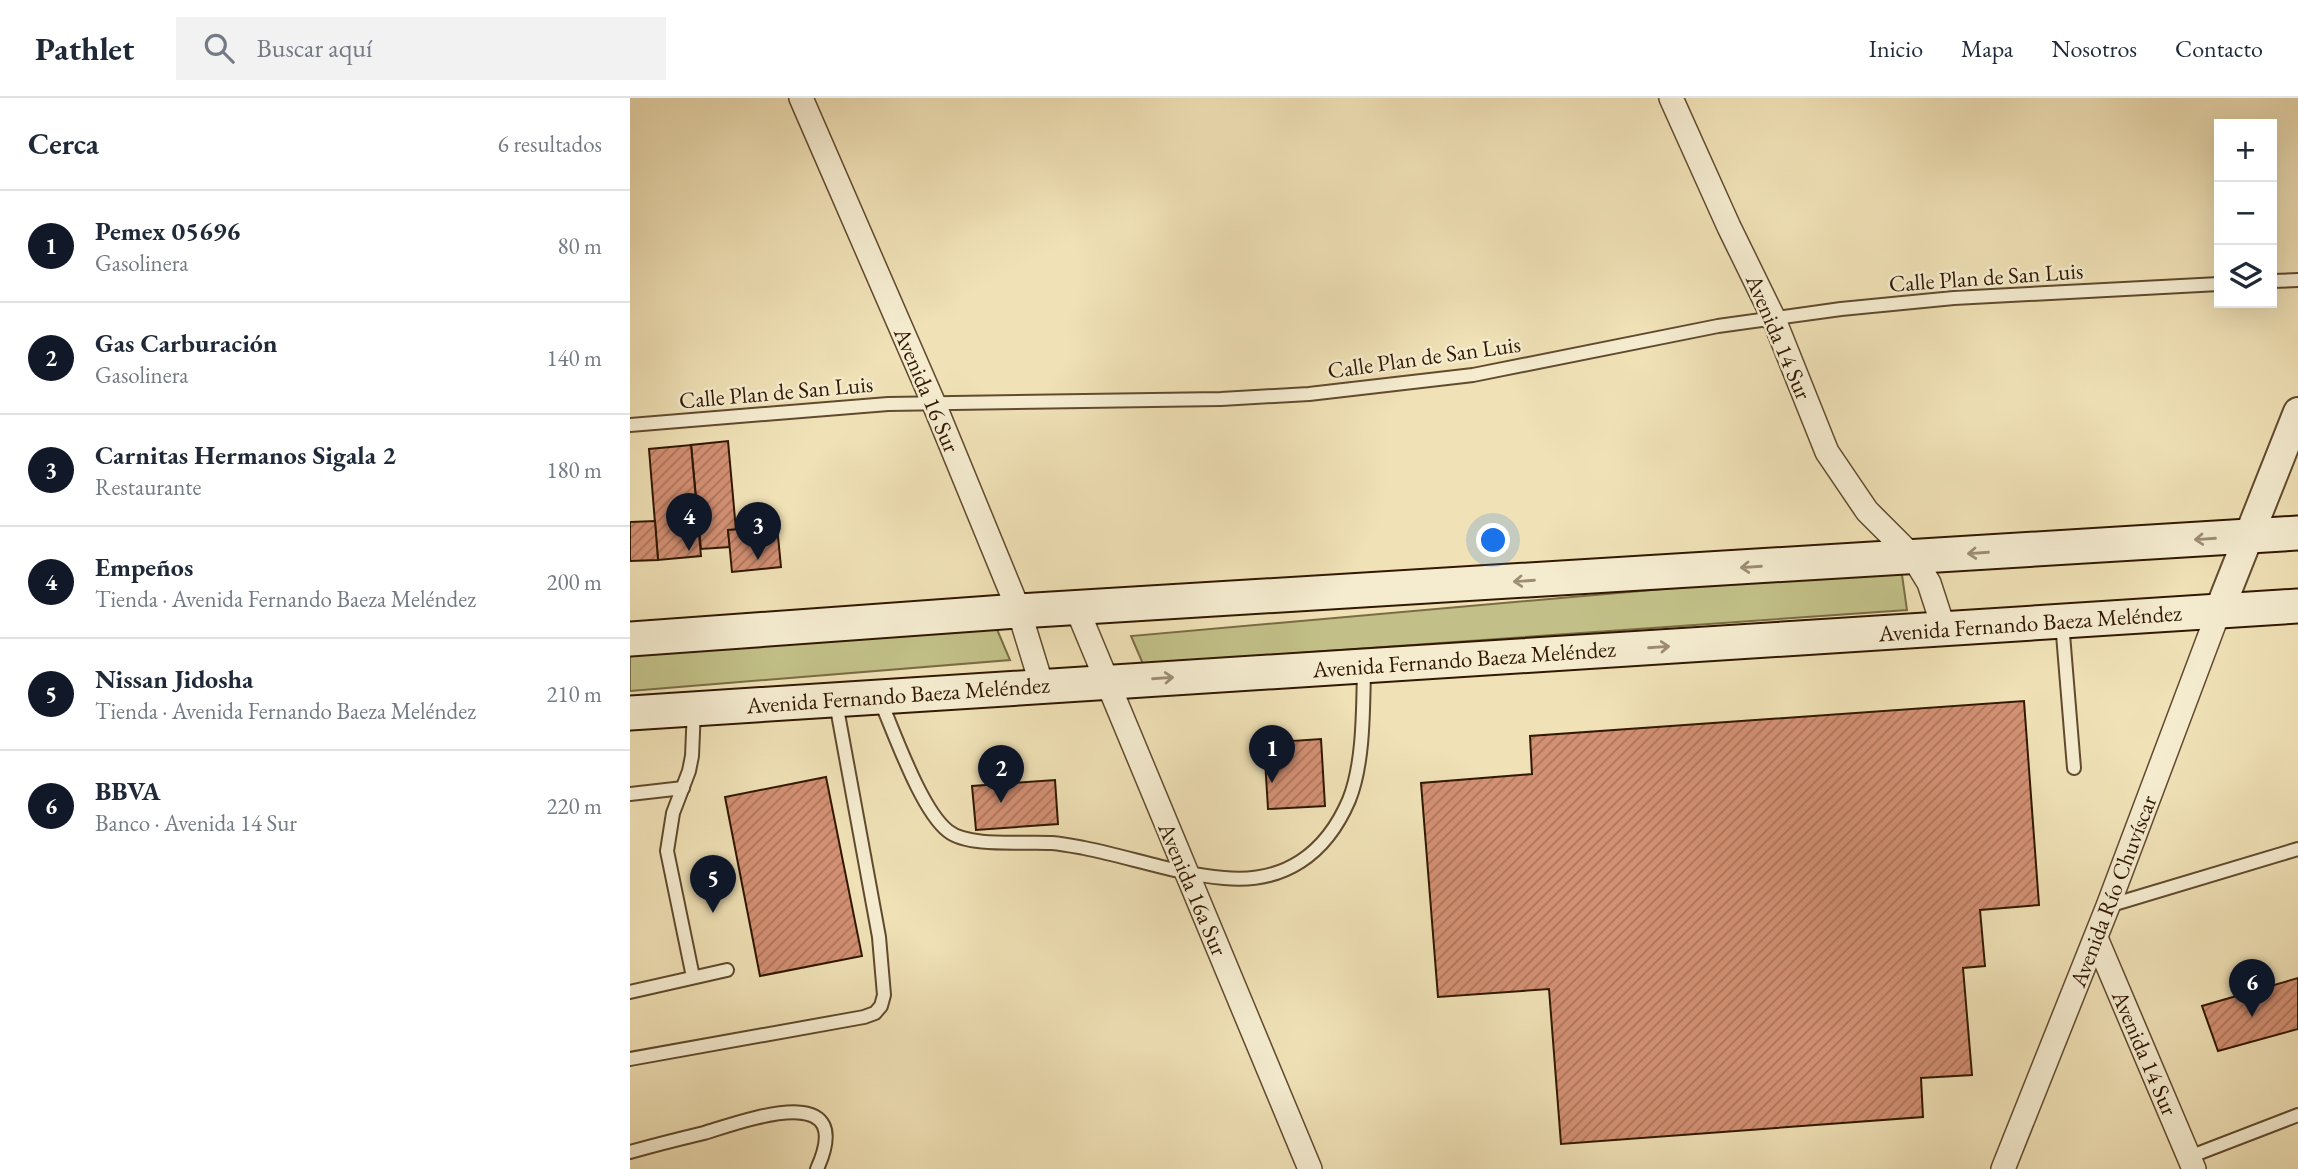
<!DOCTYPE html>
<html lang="es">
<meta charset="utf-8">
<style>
body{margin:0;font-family:"EB Garamond",serif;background:#f2f2f3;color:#1f2937}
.controls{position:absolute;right:21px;top:21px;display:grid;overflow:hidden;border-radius:0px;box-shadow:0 7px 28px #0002}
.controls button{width:63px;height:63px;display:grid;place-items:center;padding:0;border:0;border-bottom:2px solid #e0e1e3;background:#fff;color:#1f2937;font:35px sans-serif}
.you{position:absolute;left:864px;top:443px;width:24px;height:24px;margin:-18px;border:5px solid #fff;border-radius:50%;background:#1a73e8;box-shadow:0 0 0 10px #1a73e833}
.badge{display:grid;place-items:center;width:46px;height:46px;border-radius:50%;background:#111827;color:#fff;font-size:23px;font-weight:700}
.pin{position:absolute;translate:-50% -58px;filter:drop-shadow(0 2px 4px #0008)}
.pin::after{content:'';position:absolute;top:37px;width:24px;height:21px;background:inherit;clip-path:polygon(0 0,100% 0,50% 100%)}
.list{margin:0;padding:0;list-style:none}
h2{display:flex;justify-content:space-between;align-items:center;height:91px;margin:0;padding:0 28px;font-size:30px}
h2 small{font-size:23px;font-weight:400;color:#747a83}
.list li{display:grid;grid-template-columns:46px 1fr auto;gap:21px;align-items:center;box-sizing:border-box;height:112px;padding:0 28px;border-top:2px solid #e0e1e3}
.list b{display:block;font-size:26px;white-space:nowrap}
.list p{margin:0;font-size:23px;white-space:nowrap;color:#747a83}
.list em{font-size:23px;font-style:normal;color:#747a83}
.icon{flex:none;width:38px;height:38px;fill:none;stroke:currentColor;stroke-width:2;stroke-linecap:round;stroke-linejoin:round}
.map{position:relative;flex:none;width:1668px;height:1071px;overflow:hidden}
header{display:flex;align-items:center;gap:42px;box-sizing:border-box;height:98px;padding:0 35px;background:#fff;border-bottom:2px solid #e0e1e3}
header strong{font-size:33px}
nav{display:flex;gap:38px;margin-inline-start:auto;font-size:24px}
.search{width:490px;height:63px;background:#f2f2f3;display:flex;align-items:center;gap:18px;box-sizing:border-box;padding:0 24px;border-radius:0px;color:#747a83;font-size:26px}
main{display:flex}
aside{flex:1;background:#fff}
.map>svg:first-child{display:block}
</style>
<header>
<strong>Pathlet</strong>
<div class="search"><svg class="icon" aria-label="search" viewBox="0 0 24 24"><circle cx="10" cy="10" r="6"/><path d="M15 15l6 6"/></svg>Buscar aquí</div>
<nav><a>Inicio</a><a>Mapa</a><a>Nosotros</a><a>Contacto</a></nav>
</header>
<main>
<aside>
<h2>Cerca<small>6 resultados</small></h2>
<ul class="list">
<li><span class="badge">1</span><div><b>Pemex 05696</b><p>Gasolinera</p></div><em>80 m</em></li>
<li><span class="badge">2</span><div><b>Gas Carburación</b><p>Gasolinera</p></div><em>140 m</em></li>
<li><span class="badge">3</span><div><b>Carnitas Hermanos Sigala 2</b><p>Restaurante</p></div><em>180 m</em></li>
<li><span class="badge">4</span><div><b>Empeños</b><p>Tienda · Avenida Fernando Baeza Meléndez</p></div><em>200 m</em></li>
<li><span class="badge">5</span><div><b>Nissan Jidosha</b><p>Tienda · Avenida Fernando Baeza Meléndez</p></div><em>210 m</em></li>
<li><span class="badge">6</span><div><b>BBVA</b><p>Banco · Avenida 14 Sur</p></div><em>220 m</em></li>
</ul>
</aside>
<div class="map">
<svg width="1668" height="1071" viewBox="0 0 1668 1071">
<defs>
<pattern id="building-hatch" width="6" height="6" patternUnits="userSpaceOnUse" patternTransform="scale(1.75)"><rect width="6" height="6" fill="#d39073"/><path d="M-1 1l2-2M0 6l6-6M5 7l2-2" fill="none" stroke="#ac755c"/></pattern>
</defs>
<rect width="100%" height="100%" fill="#f0e1b6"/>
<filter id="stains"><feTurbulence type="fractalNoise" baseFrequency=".00286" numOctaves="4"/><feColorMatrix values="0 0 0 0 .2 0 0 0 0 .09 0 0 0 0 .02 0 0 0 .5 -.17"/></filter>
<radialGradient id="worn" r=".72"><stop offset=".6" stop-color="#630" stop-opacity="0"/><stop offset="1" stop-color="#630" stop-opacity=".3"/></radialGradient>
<g fill="#c2c088" stroke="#7a6c44" stroke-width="2">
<polygon points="1271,470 1277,512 513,566 501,538"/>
<polygon points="366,529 380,562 0,593 0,553"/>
</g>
<g fill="url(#building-hatch)" stroke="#311800" stroke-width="2">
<polygon points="98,343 106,432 98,432 100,449 71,451 61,347"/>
<polygon points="61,347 71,458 28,462 19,351"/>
<polygon points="25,423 28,462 0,463 0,424"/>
<polygon points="147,428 151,469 102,474 98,432"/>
<polygon points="1394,603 1409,807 1350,812 1355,868 1333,870 1342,977 1291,980 1293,1019 931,1046 919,891 808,899 791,685 902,676 900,638"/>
<polygon points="691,641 695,708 638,711 634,645"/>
<polygon points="196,679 232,858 130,878 95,699"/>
<polygon points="425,682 428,726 346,732 342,688"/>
<polygon points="1668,880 1668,931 1588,953 1572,908"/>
</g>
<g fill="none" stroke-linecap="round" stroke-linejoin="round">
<g stroke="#614a2e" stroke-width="16">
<g id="service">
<polyline points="1642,183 1668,182"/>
<polyline points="0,327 258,306 591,301 679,296 843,277 1088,228 1211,211 1324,200 1589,186"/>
<polyline points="1432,524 1444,670"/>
<path d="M250,602C265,636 291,712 318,733C339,750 395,743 422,745C433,746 443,748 454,750C500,759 546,776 594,780C654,786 696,756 719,702C734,665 733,610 734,570"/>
<polyline points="0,696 53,690"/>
<polyline points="1478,808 1668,751"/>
<polyline points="63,879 37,753 43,715 59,673 62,658 64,611"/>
<polyline points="0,894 97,872"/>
<polyline points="0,961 234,919 245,915 251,908 254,897 249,839 206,605"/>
<path d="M0,1054C25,1047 49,1041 74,1035C114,1023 228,980 187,1071"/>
<polyline points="1559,1059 1668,1017"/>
</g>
</g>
<g stroke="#614a2e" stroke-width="26">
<g id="minor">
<polyline points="171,0 304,306 389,513 412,588"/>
<polyline points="1041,0 1099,129 1143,219 1197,354 1237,413 1283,459 1299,485 1314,531"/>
<polyline points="447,511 680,1071"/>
<polyline points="1466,840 1564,1071"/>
<polyline points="1373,1071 1478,808 1589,513"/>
</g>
</g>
<g stroke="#614a2e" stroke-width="32">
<polyline id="tertiary" points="1589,513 1668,314"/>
</g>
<g stroke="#311800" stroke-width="37">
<g id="secondary">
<polyline points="0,541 389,513 1668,435"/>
<polyline points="0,615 1668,508"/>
</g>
</g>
<use href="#service" stroke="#f5ecd0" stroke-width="12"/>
<use href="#minor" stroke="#f5ecd0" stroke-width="23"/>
<use href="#tertiary" stroke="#f5ecd0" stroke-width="28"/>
<use href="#secondary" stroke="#f5ecd0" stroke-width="33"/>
</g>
<defs><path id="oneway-shaft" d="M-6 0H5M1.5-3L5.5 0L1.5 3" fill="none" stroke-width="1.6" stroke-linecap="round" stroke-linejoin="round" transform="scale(1.75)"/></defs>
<g stroke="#9d8d72">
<use href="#oneway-shaft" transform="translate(1575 441) rotate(176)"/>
<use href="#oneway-shaft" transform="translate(1348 455) rotate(176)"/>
<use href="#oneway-shaft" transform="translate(1121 469) rotate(176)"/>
<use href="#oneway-shaft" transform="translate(894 483) rotate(176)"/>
<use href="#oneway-shaft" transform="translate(1029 549) rotate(-4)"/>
<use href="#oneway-shaft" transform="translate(533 580) rotate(-4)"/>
</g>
<g text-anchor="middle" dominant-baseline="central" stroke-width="5" stroke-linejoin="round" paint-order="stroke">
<g font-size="23" fill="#311800" stroke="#f5ecd0">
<text transform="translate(1356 179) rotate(-4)">Calle Plan de San Luis</text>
<text transform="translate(1149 239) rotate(67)">Avenida 14 Sur</text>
<text transform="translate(794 259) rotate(-8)">Calle Plan de San Luis</text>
<text transform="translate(297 292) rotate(67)">Avenida 16 Sur</text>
<text transform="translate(146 294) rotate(-5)">Calle Plan de San Luis</text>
<text transform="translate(1400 525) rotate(-4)">Avenida Fernando Baeza Meléndez</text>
<text transform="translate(834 561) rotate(-4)">Avenida Fernando Baeza Meléndez</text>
<text transform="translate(268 597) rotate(-4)">Avenida Fernando Baeza Meléndez</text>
<text transform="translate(563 791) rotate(67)">Avenida 16a Sur</text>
<text transform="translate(1483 793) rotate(-69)">Avenida Río Chuvíscar</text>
<text transform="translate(1515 955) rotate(67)">Avenida 14 Sur</text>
</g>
</g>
<rect width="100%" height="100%" filter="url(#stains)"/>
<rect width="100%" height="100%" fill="url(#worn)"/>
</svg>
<div class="controls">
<button>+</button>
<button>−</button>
<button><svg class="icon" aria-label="layers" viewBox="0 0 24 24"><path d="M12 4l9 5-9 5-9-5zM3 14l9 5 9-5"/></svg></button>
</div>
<div class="you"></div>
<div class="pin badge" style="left:642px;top:685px">1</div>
<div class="pin badge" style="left:371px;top:705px">2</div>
<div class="pin badge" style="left:128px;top:462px">3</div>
<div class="pin badge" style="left:59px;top:453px">4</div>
<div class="pin badge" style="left:83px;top:815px">5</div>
<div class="pin badge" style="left:1622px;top:919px">6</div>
</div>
</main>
